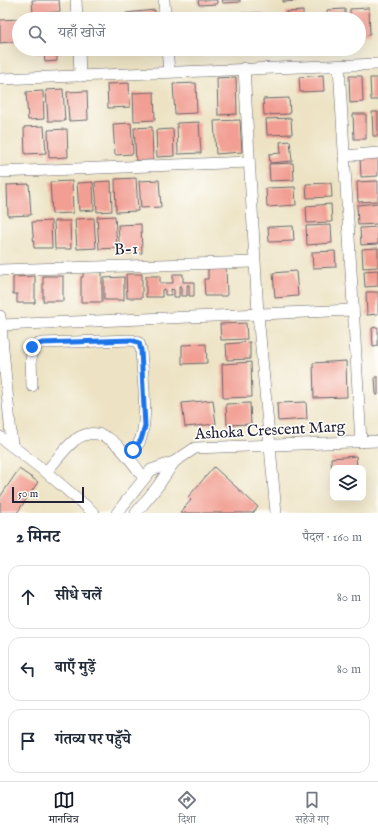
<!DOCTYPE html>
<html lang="hi">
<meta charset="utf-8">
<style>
body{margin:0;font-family:"IM FELL English","Noto Serif Devanagari",serif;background:#f2f2f3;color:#1f2937}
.controls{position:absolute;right:12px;bottom:12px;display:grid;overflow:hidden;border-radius:8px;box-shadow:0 4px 16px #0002}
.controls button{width:36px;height:36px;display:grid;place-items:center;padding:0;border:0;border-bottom:1px solid #e0e1e3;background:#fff;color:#1f2937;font:20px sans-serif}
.scale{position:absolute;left:12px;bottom:10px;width:72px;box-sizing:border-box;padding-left:4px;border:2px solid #22223b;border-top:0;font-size:11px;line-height:14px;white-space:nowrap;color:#22223b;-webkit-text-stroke:3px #fdfcf7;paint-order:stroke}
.stop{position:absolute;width:12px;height:12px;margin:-9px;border:3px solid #1a73e8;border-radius:50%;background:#fff}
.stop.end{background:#1a73e8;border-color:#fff;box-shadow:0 1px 4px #0008}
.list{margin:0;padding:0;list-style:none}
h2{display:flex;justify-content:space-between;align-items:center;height:52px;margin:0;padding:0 16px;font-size:17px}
h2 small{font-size:13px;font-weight:400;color:#747a83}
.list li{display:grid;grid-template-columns:26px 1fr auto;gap:12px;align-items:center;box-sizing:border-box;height:64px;margin:0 8px 8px;padding:0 8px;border:1px solid #e0e1e3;border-radius:12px}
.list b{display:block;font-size:15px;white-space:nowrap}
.list em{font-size:13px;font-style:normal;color:#747a83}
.icon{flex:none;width:22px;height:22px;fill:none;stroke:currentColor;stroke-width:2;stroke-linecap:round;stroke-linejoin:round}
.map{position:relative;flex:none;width:378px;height:513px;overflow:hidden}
.search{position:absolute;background:#fff;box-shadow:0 4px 16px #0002;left:12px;right:12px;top:12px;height:44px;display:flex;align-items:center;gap:10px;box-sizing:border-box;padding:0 14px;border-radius:22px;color:#747a83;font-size:15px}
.sheet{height:268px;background:#fff}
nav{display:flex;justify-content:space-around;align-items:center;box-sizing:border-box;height:56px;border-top:1px solid #e0e1e3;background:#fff;font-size:11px;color:#747a83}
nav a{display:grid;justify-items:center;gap:2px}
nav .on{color:#111827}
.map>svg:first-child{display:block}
</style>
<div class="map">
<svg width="378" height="513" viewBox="0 0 378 513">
<rect width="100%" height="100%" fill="#fdfcf7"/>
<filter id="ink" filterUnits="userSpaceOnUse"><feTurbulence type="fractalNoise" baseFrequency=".025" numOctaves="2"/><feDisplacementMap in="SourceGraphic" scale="8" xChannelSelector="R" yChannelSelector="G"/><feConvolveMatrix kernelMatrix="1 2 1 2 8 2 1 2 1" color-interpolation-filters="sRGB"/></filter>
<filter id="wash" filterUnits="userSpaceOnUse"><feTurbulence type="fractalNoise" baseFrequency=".012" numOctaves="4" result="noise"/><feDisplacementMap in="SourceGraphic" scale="16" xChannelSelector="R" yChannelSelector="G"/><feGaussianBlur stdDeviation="0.9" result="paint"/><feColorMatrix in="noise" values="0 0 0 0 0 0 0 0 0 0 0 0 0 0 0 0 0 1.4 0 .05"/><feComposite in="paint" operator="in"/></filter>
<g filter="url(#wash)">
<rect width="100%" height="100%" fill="#ede3c4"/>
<g id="blocks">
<g fill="#f29e93">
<polygon points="32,0 59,0 60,12 33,14"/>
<polygon points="198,0 217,0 217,4 199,5"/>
<polygon points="222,0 240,0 240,2 223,3"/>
<polygon points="283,0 297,0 297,1 283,2"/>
<polygon points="369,8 370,35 359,36 359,19 350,19 350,9"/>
<polygon points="345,9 345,19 327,19 327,10"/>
<polygon points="155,10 156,19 126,19 126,13"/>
<polygon points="303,11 303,19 286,19 286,12"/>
<polygon points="200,13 218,13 219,19 200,19"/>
<rect x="243" y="13" width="19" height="6"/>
<polygon points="116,17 116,19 103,19 103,18"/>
<polygon points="19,19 19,41 0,43 0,20"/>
<polygon points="35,49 62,49 63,53 57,54 57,61 45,62 44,54 36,54"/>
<polygon points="323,75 324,91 300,92 299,77"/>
<polygon points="349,76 362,76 363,102 350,103"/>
<polygon points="236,77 237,114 218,115 217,78"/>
<polygon points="370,78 378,78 378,100 371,100"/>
<polygon points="129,83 130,107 108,108 107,84"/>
<polygon points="196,83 197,113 175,114 173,84"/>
<polygon points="63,89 65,121 48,121 46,90"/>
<polygon points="43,91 44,119 28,120 26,92"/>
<polygon points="87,91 88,120 69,121 67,92"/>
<polygon points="154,92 155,120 134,121 133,93"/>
<polygon points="289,98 290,114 264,115 263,99"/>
<polygon points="372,112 378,112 378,136 373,136"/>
<polygon points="353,114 366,114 366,139 354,139"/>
<polygon points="291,118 292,134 267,135 266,119"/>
<polygon points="240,120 242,152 216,154 214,121"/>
<polygon points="199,122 201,153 178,154 177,123"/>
<polygon points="131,123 133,154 115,155 113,124"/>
<polygon points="44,126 46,153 25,154 24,127"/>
<polygon points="152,127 153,160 136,161 134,128"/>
<polygon points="67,129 68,157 49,158 48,130"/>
<polygon points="173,129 174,156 157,157 156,130"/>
<polygon points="290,141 292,161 270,163 269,154 281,153 280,142"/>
<polygon points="378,156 378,176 361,177 360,157"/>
<polygon points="293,163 294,180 270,181 269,164"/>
<polygon points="136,178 138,211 116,212 115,179"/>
<polygon points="159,180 161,207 141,208 139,181"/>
<polygon points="72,181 73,213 52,214 50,182"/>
<polygon points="111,181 112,211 97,212 95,182"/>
<polygon points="378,181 378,201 358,202 357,182"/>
<polygon points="93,182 94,210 79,211 77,183"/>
<polygon points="331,183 332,197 307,198 306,184"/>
<polygon points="29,184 31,215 8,216 7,185"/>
<polygon points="295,187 296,205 267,207 266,188"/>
<polygon points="378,203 378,224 358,225 357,205"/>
<polygon points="331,204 332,222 307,223 306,206"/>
<polygon points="115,216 117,248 99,249 97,217"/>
<polygon points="94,218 96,248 77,249 75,219"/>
<polygon points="51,221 52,248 34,248 32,222"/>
<polygon points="54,221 70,221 71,249 55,249"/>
<polygon points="141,224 142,253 120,254 118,225"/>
<polygon points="331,225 332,243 307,245 306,226"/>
<polygon points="293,226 294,241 269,242 268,227"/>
<polygon points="378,227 378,244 361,245 360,228"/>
<polygon points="378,248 378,267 363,268 362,249"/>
<polygon points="335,251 336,267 313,268 312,252"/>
<polygon points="208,266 226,266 227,296 205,296 204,279 208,279"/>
<polygon points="378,270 378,286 365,287 364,271"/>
<polygon points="296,271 298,296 275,298 273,273"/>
<polygon points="83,272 102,272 102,302 81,302 81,277 83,277"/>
<polygon points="126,274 142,274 142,298 127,298"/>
<polygon points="173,274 183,274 183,282 194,282 194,296 189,296 189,285 187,285 187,296 181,296 181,286 179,286 179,297 174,297 174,290 171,289 171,295 165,295 165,289 162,290 162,297 146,297 146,276 160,276 160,283 173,283"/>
<polygon points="35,276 35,303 17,303 17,294 13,294 13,277"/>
<rect x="43" y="276" width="20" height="25"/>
<polygon points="124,277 124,300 104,300 104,278"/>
<polygon points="366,292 378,292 378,314 367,315"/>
<polygon points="246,323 247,339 221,340 220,324"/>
<polygon points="378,327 378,346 373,347 372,328"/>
<polygon points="250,342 250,359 227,360 226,344"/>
<polygon points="206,344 207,363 182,364 182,345"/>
<polygon points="346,361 347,397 314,398 313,363"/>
<polygon points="251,362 252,397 223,398 222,364"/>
<polygon points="375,377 378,377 378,395 376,395"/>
<polygon points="213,400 216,424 185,427 182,403"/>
<polygon points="306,402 307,419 278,421 277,403"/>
<polygon points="250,403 251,424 227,425 226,404"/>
<polygon points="356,456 357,468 333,468 332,472 331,458"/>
<polygon points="214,467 258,507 253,513 180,513 191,500 188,497"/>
<polygon points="19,469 38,482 17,513 0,513 0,497"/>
</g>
</g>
</g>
<g filter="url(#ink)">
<use href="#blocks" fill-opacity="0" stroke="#69666b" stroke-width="1"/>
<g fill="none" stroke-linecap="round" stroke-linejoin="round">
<g stroke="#69666b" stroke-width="12">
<g id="minor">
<polyline points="76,0 77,19"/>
<polyline points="164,0 165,19"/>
<polyline points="79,49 80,76"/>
<polyline points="167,49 169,71"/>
<polyline points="339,66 361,442"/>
<polyline points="244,68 258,314 276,513"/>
<polyline points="0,79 378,64"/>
<polyline points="344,156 378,153"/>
<polyline points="0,172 249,162"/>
<polyline points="0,270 254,262"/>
<polyline points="0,316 12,446"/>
<polyline points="1,325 353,310"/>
<path d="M32,386L31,359L34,345L42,343L132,340L139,343L141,350C142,373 151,431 136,447C133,450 129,451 125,452"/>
<polyline points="0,437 46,472 94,513"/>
<path d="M46,472C55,462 64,449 75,440C105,418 129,458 144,478"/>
<polyline points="117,513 151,470 174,462 195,448 378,441"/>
<polyline points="136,513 158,486 174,462"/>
</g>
</g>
<use href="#minor" stroke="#fff" stroke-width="11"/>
</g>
</g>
<g fill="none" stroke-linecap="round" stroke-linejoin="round" filter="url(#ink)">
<polyline stroke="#1a73e8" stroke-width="5" points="32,347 42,343 132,340 139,343 141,350 145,426 141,440 133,450"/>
</g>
<g text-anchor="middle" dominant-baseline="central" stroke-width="3.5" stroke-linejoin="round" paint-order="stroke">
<g font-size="16" fill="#22223b" stroke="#fdfcf7">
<text transform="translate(126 250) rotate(-2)">B-1</text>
<text transform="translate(270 431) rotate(-3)">Ashoka Crescent Marg</text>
</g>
</g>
</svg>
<div class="controls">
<button><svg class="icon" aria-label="layers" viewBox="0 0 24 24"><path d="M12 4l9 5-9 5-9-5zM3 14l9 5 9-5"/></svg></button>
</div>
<div class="scale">50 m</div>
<div class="stop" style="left:133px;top:450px"></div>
<div class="stop end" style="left:32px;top:347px"></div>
<div class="search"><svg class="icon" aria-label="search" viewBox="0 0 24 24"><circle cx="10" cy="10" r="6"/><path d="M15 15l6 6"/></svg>यहाँ खोजें</div>
</div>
<section class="sheet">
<h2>2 मिनट<small>पैदल · 160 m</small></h2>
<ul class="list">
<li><svg class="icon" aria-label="ahead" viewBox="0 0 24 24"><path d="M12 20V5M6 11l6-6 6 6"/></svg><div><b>सीधे चलें</b></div><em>80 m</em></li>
<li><svg class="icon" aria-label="left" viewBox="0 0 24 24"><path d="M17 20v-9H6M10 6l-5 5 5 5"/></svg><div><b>बाएँ मुड़ें</b></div><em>80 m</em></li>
<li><svg class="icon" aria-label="arrive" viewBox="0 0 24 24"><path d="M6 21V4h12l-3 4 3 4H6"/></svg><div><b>गंतव्य पर पहुँचे</b></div></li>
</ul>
</section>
<nav>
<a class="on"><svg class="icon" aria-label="map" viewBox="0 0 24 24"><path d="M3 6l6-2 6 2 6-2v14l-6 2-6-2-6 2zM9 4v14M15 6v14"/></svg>मानचित्र</a>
<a><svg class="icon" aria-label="directions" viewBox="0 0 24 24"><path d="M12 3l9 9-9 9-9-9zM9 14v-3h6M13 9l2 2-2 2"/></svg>दिशा</a>
<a><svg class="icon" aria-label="saved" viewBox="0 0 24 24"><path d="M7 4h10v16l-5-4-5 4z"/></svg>सहेजे गए</a>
</nav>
